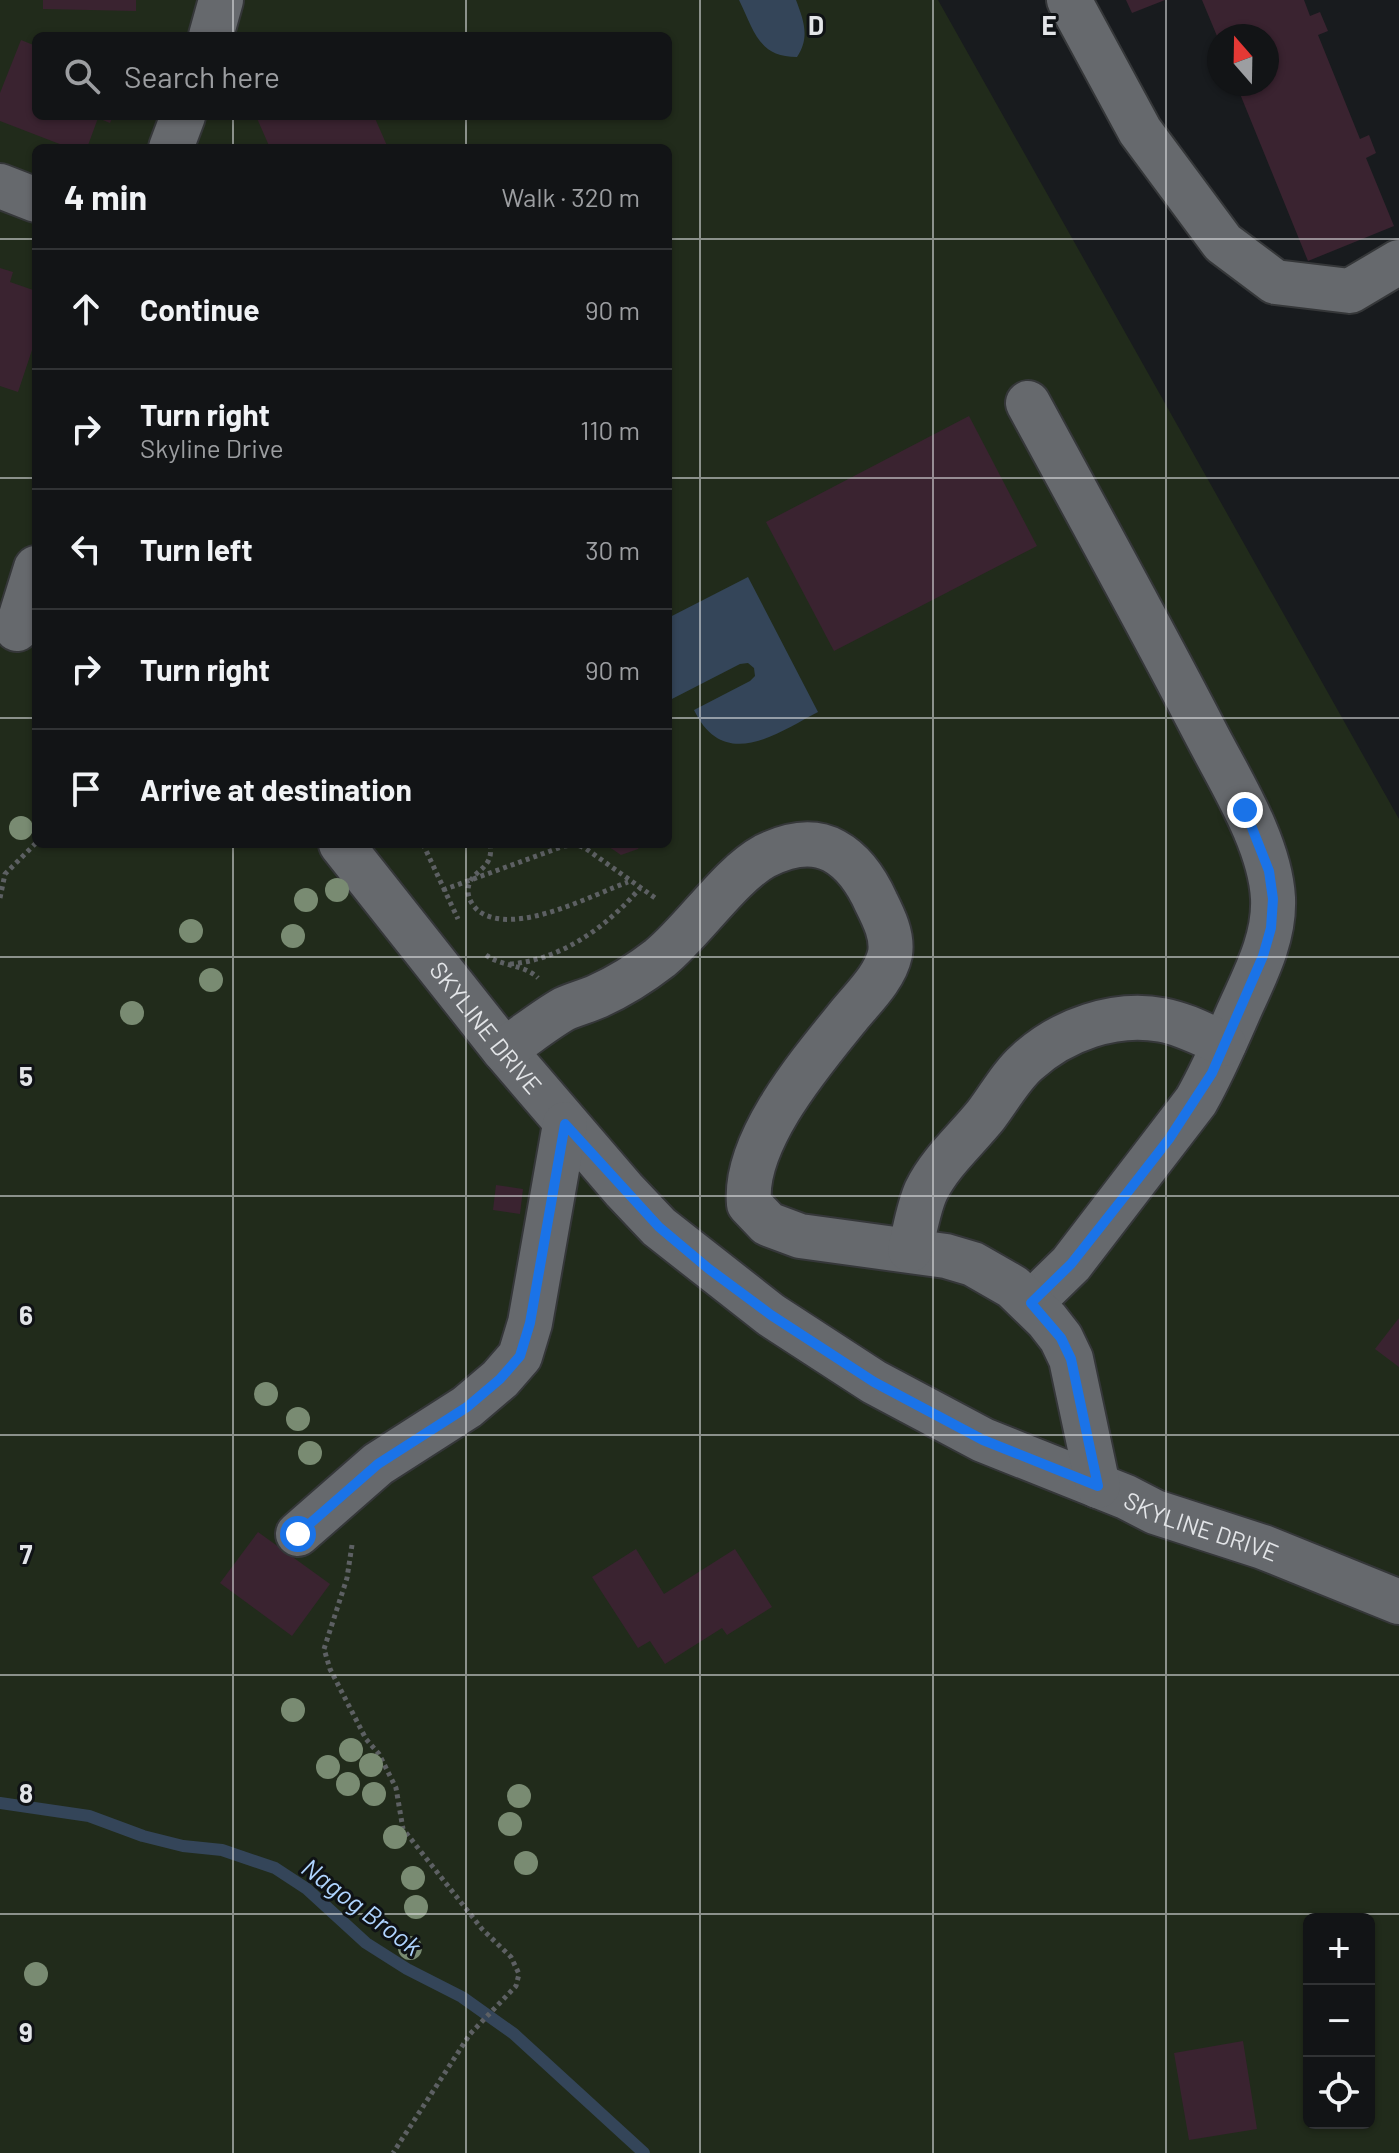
<!DOCTYPE html>
<meta charset="utf-8">
<style>
body{margin:0;font-family:Barlow,sans-serif;background:#1f2123;color:#f1f3f6}
.controls{position:absolute;right:24px;bottom:24px;display:grid;overflow:hidden;border-radius:12px;box-shadow:0 2px 6px #0004}
.controls button{width:72px;height:72px;display:grid;place-items:center;padding:0;border:0;border-bottom:2px solid #313335;background:#121416;color:#f1f3f6;font:40px sans-serif}
.compass{position:absolute;left:1207px;top:24px;width:72px;height:72px;border-radius:50%;background:#121416;box-shadow:0 2px 6px #0004;rotate:340deg}
.stop{position:absolute;width:24px;height:24px;margin:-18px;border:6px solid #1a73e8;border-radius:50%;background:#fff}
.stop.end{background:#1a73e8;border-color:#fff;box-shadow:0 2px 8px #0008}
.list{margin:0;padding:0;list-style:none}
h2{display:flex;justify-content:space-between;align-items:center;height:104px;margin:0;padding:0 32px;font-size:34px}
h2 small{font-size:26px;font-weight:400;color:#9c9ea1}
.list li{display:grid;grid-template-columns:52px 1fr auto;gap:24px;align-items:center;box-sizing:border-box;height:120px;padding:0 32px;border-top:2px solid #313335}
.list b{display:block;font-size:30px;white-space:nowrap}
.list p{margin:0;font-size:26px;white-space:nowrap;color:#9c9ea1}
.list em{font-size:26px;font-style:normal;color:#9c9ea1}
.icon{flex:none;width:44px;height:44px;fill:none;stroke:currentColor;stroke-width:2;stroke-linecap:round;stroke-linejoin:round}
.map{position:relative;flex:none;width:1399px;height:2153px;overflow:hidden}
.search{position:absolute;background:#121416;box-shadow:0 2px 6px #0004;left:32px;top:32px;width:640px;height:88px;display:flex;align-items:center;gap:20px;box-sizing:border-box;padding:0 28px;border-radius:12px;color:#9c9ea1;font-size:30px}
.panel{position:absolute;background:#121416;box-shadow:0 2px 6px #0004;left:32px;top:144px;width:640px;height:704px;border-radius:12px}
.map>svg:first-child{display:block}
</style>
<div class="map">
<svg width="1399" height="2153" viewBox="0 0 1399 2153">
<rect width="100%" height="100%" fill="#181b1e"/>
<path fill="#212b1b" fill-rule="evenodd" d="M0,0H938L1399,819V2153H0ZM36,36H668V116H36ZM36,148H668V844H36ZM1309,1919H1369V2123H1309Z"/>
<g fill="#344559">
<path d="M739,0H796C804,21 810,38 797,57C758,57 754,30 739,0Z"/>
<path d="M748,577L818,712C776,734 724,772 694,710L750,681L755,676L754,668L748,663L740,664L668,701V618Z"/>
</g>
<g fill="none" stroke-linecap="round" stroke-linejoin="round">
<polyline stroke="#344559" stroke-width="12" points="0,1803 89,1816 143,1836 183,1846 222,1850 275,1868 307,1889 366,1943 407,1969 462,1997 514,2034 644,2153"/>
</g>
<g fill="#3a2330">
<polygon points="43,0 136,0 136,11 43,9"/>
<polygon points="1126,0 1165,0 1132,13"/>
<polygon points="1202,0 1304,0 1310,16 1320,12 1328,31 1318,35 1360,139 1369,135 1376,153 1366,158 1394,226 1308,261 1236,84 1267,84 1267,36 1217,36"/>
<polygon points="21,40 36,46 36,116 113,116 110,123 98,118 87,148 70,148 0,121 0,93"/>
<polygon points="256,116 374,116 388,148 270,148"/>
<polygon points="0,268 13,272 10,282 36,291 36,338 18,392 0,386"/>
<polygon points="969,416 1037,546 834,651 766,522"/>
<polygon points="605,844 641,844 638,849 621,855"/>
<polygon points="496,1185 523,1189 520,1214 493,1210"/>
<polygon points="1399,1318 1399,1367 1375,1349"/>
<polygon points="258,1532 330,1584 292,1636 220,1583"/>
<polygon points="636,1549 664,1594 735,1549 772,1607 727,1635 722,1628 665,1664 650,1641 638,1648 592,1577"/>
<polygon points="1243,2041 1257,2129 1189,2140 1174,2053"/>
</g>
<g fill="none" stroke-linecap="round" stroke-linejoin="round">
<g stroke="#353739" stroke-width="48">
<g id="minor">
<polyline points="1069,0 1140,131 1223,243 1275,282 1350,291 1399,262"/>
<polyline points="211,36 221,0"/>
<polyline points="171,148 183,116"/>
<polyline points="0,186 36,200"/>
<path d="M1028,403C1087,512 1147,620 1204,730C1229,779 1270,842 1273,898C1275,939 1254,977 1238,1013C1225,1043 1212,1073 1196,1101L1071,1264L1031,1303"/>
<polyline points="17,629 36,568"/>
<path id="s1" d="M341,844L504,1050L624,1190L659,1227L771,1315L874,1382L983,1440L1126,1497L1155,1512L1263,1547L1399,1602"/>
<path d="M504,1050C524,1037 543,1021 564,1009C575,1004 587,1001 598,996C620,986 642,972 660,958C694,930 730,875 765,856C787,845 812,839 834,851C854,862 867,882 876,902C884,918 893,936 890,954C885,977 864,997 850,1014C812,1061 743,1141 749,1204L768,1224L800,1236L946,1256L973,1264L1013,1287L1047,1320L1061,1338L1071,1359L1098,1486"/>
<path d="M910,1250C915,1231 918,1209 926,1191C940,1162 966,1140 986,1115C999,1098 1011,1076 1027,1062C1062,1030 1115,1011 1162,1020C1184,1024 1204,1035 1224,1044"/>
<polyline points="298,1534 378,1464 467,1407 500,1379 520,1356 530,1323 565,1124"/>
</g>
</g>
<g stroke="#5d6063" stroke-width="5" stroke-dasharray="4 4" stroke-linecap="butt">
<polyline points="423,844 458,919"/>
<path d="M490,844C495,872 468,869 468,891C468,899 474,908 480,912C516,936 592,895 628,882"/>
<polyline points="443,890 564,846 577,845 585,848 658,900"/>
<polyline points="0,898 5,874 36,843"/>
<path d="M486,955C502,967 524,964 538,978"/>
<path d="M510,964C561,960 608,926 640,888"/>
<polyline points="352,1545 347,1578 324,1649 330,1669 366,1739 379,1754 396,1788 403,1829 482,1929 511,1957 519,1974 516,1986 470,2034 393,2153"/>
</g>
<use href="#minor" stroke="#66696d" stroke-width="44"/>
</g>
<g fill="#798b72">
<circle cx="21" cy="828" r="12"/>
<circle cx="337" cy="890" r="12"/>
<circle cx="306" cy="900" r="12"/>
<circle cx="191" cy="931" r="12"/>
<circle cx="293" cy="936" r="12"/>
<circle cx="211" cy="980" r="12"/>
<circle cx="132" cy="1013" r="12"/>
<circle cx="266" cy="1394" r="12"/>
<circle cx="298" cy="1419" r="12"/>
<circle cx="310" cy="1453" r="12"/>
<circle cx="293" cy="1710" r="12"/>
<circle cx="351" cy="1750" r="12"/>
<circle cx="371" cy="1765" r="12"/>
<circle cx="328" cy="1767" r="12"/>
<circle cx="348" cy="1784" r="12"/>
<circle cx="374" cy="1794" r="12"/>
<circle cx="519" cy="1796" r="12"/>
<circle cx="510" cy="1824" r="12"/>
<circle cx="395" cy="1837" r="12"/>
<circle cx="526" cy="1863" r="12"/>
<circle cx="413" cy="1878" r="12"/>
<circle cx="416" cy="1907" r="12"/>
<circle cx="410" cy="1948" r="12"/>
<circle cx="36" cy="1974" r="12"/>
</g>
<g fill="none" stroke-linecap="round" stroke-linejoin="round">
<polyline stroke="#1a73e8" stroke-width="10" points="298,1534 378,1464 467,1407 500,1379 520,1356 530,1323 565,1124 659,1227 709,1269 771,1315 874,1382 983,1440 1098,1486 1071,1359 1061,1338 1031,1303 1071,1264 1120,1202 1169,1139 1212,1073 1263,956 1271,928 1273,899 1269,871 1245,810"/>
</g>
<path fill="none" stroke="#e3e5e8" stroke-width="2" stroke-opacity="0.55" d="M233,0V36M466,0V36M700,0V2153M933,0V2153M1166,0V2153M233,116V148M466,116V148M0,239H36M668,239H1399M0,478H36M668,478H1399M0,718H36M668,718H1399M233,844V2153M466,844V2153M0,957H1399M0,1196H1399M0,1435H1399M0,1675H1399M0,1914H1399"/>
<g text-anchor="middle" dominant-baseline="central" stroke-width="6" stroke-linejoin="round" paint-order="stroke">
<g font-size="24" fill="#e3e5e8" stroke="#0f1215">
<text stroke="none"><textPath href="#s1" startOffset="234">SKYLINE DRIVE</textPath></text>
<text stroke="none"><textPath href="#s1" startOffset="1122">SKYLINE DRIVE</textPath></text>
</g>
<g font-size="26" font-style="italic" fill="#afd4fe" stroke="#0f1215">
<text transform="translate(362 1906) rotate(37)">Nagog Brook</text>
</g>
</g>
<g font-size="26" text-anchor="middle" font-weight="bold" fill="#e3e5e8" stroke="#0f1215" stroke-width="6" stroke-linejoin="round" paint-order="stroke">
<text x="816" y="35">D</text>
<text x="1049" y="35">E</text>
<text x="26" y="1086">5</text>
<text x="26" y="1325">6</text>
<text x="26" y="1564">7</text>
<text x="26" y="1803">8</text>
<text x="26" y="2042">9</text>
</g>
</svg>
<div class="controls">
<button>+</button>
<button>−</button>
<button><svg class="icon" aria-label="locate" viewBox="0 0 24 24"><circle cx="12" cy="12" r="6"/><path d="M12 2v4M12 18v4M2 12h4M18 12h4"/></svg></button>
</div>
<svg class="compass" viewBox="-18 -18 36 36"><path d="M0-13l5 13h-10z" fill="#e53935"/><path d="M0 13l5-13h-10z" fill="#9c9ea1"/></svg>
<div class="stop" style="left:298px;top:1534px"></div>
<div class="stop end" style="left:1245px;top:810px"></div>
<div class="search"><svg class="icon" aria-label="search" viewBox="0 0 24 24"><circle cx="10" cy="10" r="6"/><path d="M15 15l6 6"/></svg>Search here</div>
<section class="panel">
<h2>4 min<small>Walk · 320 m</small></h2>
<ul class="list">
<li><svg class="icon" aria-label="ahead" viewBox="0 0 24 24"><path d="M12 20V5M6 11l6-6 6 6"/></svg><div><b>Continue</b></div><em>90 m</em></li>
<li><svg class="icon" aria-label="right" viewBox="0 0 24 24"><path d="M7 20v-9h11M14 6l5 5-5 5"/></svg><div><b>Turn right</b><p>Skyline Drive</p></div><em>110 m</em></li>
<li><svg class="icon" aria-label="left" viewBox="0 0 24 24"><path d="M17 20v-9H6M10 6l-5 5 5 5"/></svg><div><b>Turn left</b></div><em>30 m</em></li>
<li><svg class="icon" aria-label="right" viewBox="0 0 24 24"><path d="M7 20v-9h11M14 6l5 5-5 5"/></svg><div><b>Turn right</b></div><em>90 m</em></li>
<li><svg class="icon" aria-label="arrive" viewBox="0 0 24 24"><path d="M6 21V4h12l-3 4 3 4H6"/></svg><div><b>Arrive at destination</b></div></li>
</ul>
</section>
</div>
